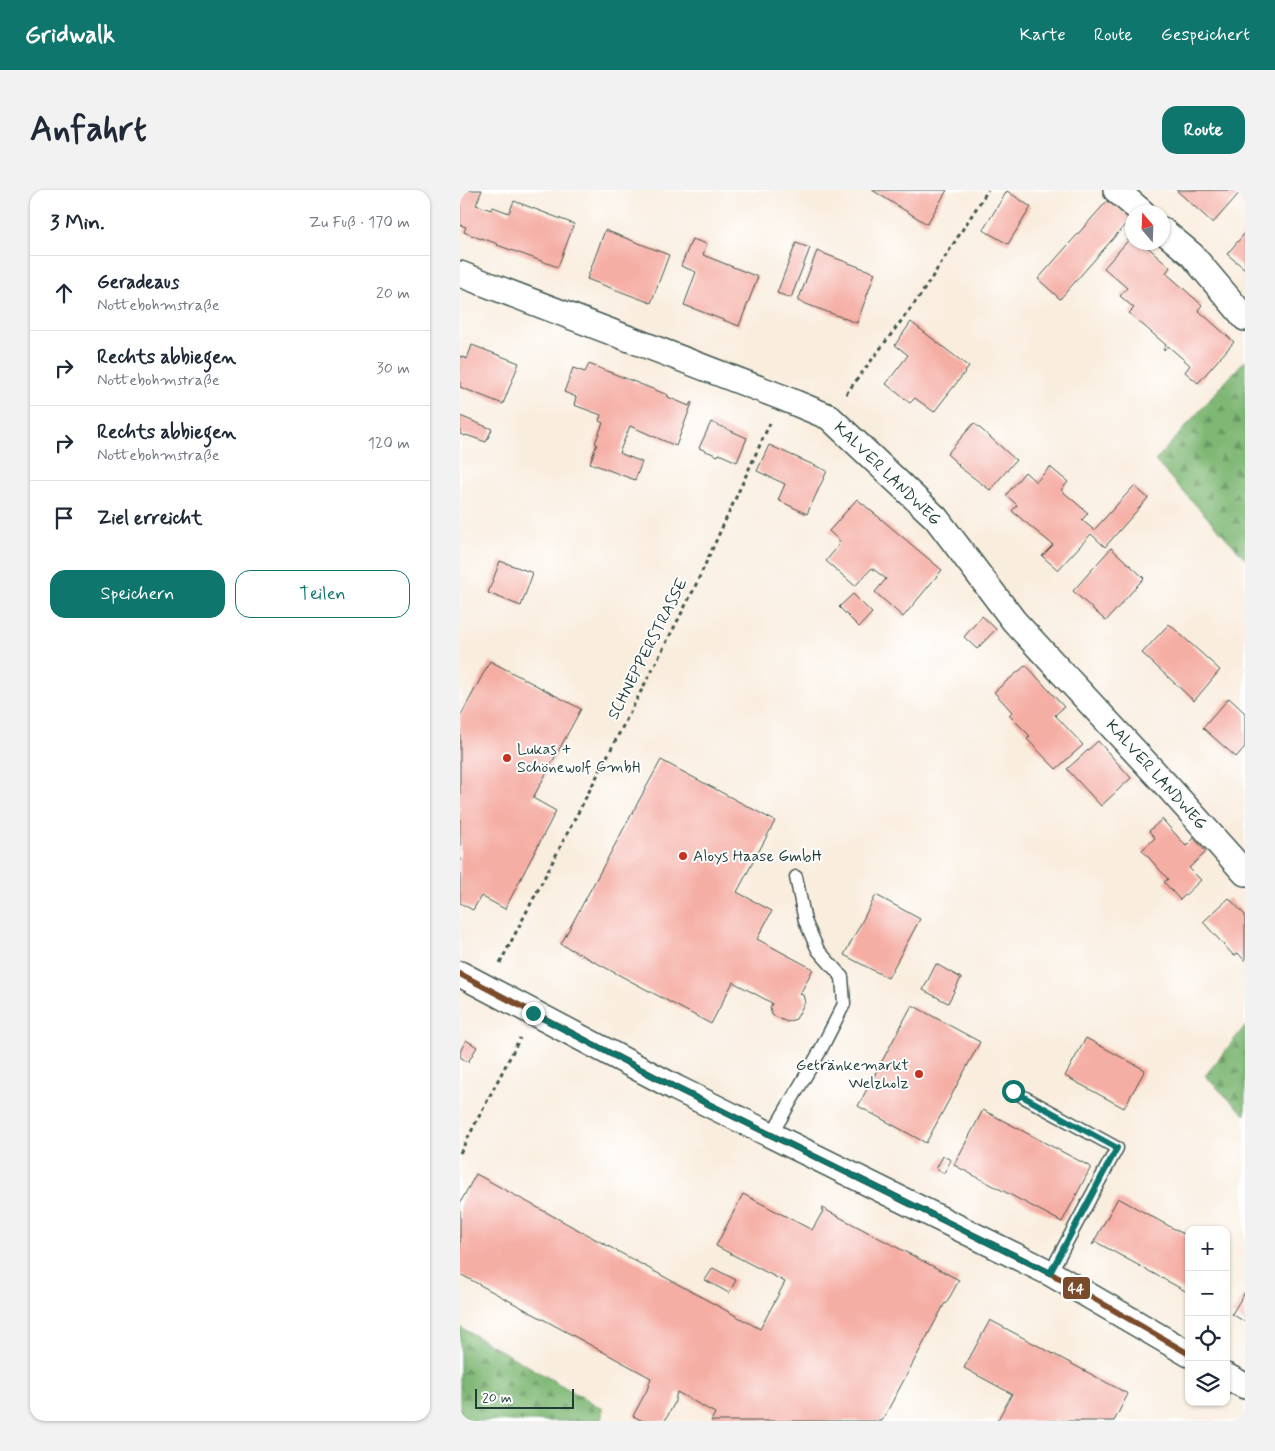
<!DOCTYPE html>
<html lang="de">
<meta charset="utf-8">
<style>
body{margin:0;font-family:Mynerve,sans-serif;background:#f2f2f3;color:#1f2937}
.controls{position:absolute;right:15px;bottom:15px;display:grid;overflow:hidden;border-radius:10px;box-shadow:0 1px 4px #0004}
.controls button{width:45px;height:45px;display:grid;place-items:center;padding:0;border:0;border-bottom:1px solid #e0e1e3;background:#fff;color:#1f2937;font:25px sans-serif}
.compass{position:absolute;left:665px;top:15px;width:45px;height:45px;border-radius:50%;background:#fff;box-shadow:0 1px 4px #0004;rotate:341deg}
.scale{position:absolute;left:15px;bottom:12px;width:99px;box-sizing:border-box;padding-left:5px;border:2px solid #1f3d34;border-top:0;font-size:14px;line-height:18px;white-space:nowrap;color:#1f3d34;-webkit-text-stroke:4px #fff;paint-order:stroke}
.stop{position:absolute;width:15px;height:15px;margin:-11px;border:4px solid #0f766e;border-radius:50%;background:#fff}
.stop.end{background:#0f766e;border-color:#fff;box-shadow:0 1px 5px #0008}
.list{margin:0;padding:0;list-style:none}
h2{display:flex;justify-content:space-between;align-items:center;height:65px;margin:0;padding:0 20px;font-size:21px}
h2 small{font-size:16px;font-weight:400;color:#747a83}
.list li{display:grid;grid-template-columns:32px 1fr auto;gap:15px;align-items:center;box-sizing:border-box;height:75px;padding:0 20px;border-top:1px solid #e0e1e3}
.list b{display:block;font-size:19px;white-space:nowrap}
.list p{margin:0;font-size:16px;white-space:nowrap;color:#747a83}
.list em{font-size:16px;font-style:normal;color:#747a83}
.actions{display:flex;gap:10px;padding:15px 20px}
.actions a{flex:1;padding:11px 0;border:1px solid #0f766e;border-radius:15px;text-align:center;font-size:18px;color:#0f766e}
.actions .main{background:#0f766e;color:#fff}
.icon{flex:none;width:28px;height:28px;fill:none;stroke:currentColor;stroke-width:2;stroke-linecap:round;stroke-linejoin:round}
.map{position:relative;flex:none;width:785px;height:1231px;overflow:hidden;border-radius:15px}
header{display:flex;align-items:center;gap:30px;box-sizing:border-box;height:70px;padding:0 25px;background:#0f766e;color:#fff}
header strong{font-size:24px}
nav{display:flex;gap:28px;margin-inline-start:auto;font-size:18px}
.intro{display:flex;align-items:center;justify-content:space-between;box-sizing:border-box;height:120px;padding:0 30px}
h1{margin:0;font-size:35px}
.button{padding:12px 22px;border-radius:15px;background:#0f766e;color:#fff;font-size:18px;font-weight:700}
main{display:flex;gap:30px;padding:0 30px}
aside{flex:1;background:#fff;border-radius:15px;box-shadow:0 1px 4px #0004}
.map>svg:first-child{display:block}
</style>
<header>
<strong>Gridwalk</strong>
<nav><a>Karte</a><a>Route</a><a>Gespeichert</a></nav>
</header>
<div class="intro"><h1>Anfahrt</h1><a class="button">Route</a></div>
<main>
<aside>
<h2>3 Min.<small>Zu Fuß · 170 m</small></h2>
<ul class="list">
<li><svg class="icon" aria-label="ahead" viewBox="0 0 24 24"><path d="M12 20V5M6 11l6-6 6 6"/></svg><div><b>Geradeaus</b><p>Nottebohmstraße</p></div><em>20 m</em></li>
<li><svg class="icon" aria-label="right" viewBox="0 0 24 24"><path d="M7 20v-9h11M14 6l5 5-5 5"/></svg><div><b>Rechts abbiegen</b><p>Nottebohmstraße</p></div><em>30 m</em></li>
<li><svg class="icon" aria-label="right" viewBox="0 0 24 24"><path d="M7 20v-9h11M14 6l5 5-5 5"/></svg><div><b>Rechts abbiegen</b><p>Nottebohmstraße</p></div><em>120 m</em></li>
<li><svg class="icon" aria-label="arrive" viewBox="0 0 24 24"><path d="M6 21V4h12l-3 4 3 4H6"/></svg><div><b>Ziel erreicht</b></div></li>
</ul>
<div class="actions"><a class="main">Speichern</a><a>Teilen</a></div>
</aside>
<div class="map">
<svg width="785" height="1231" viewBox="0 0 785 1231">
<defs>
<pattern id="forest-firs" width="22" height="20" patternUnits="userSpaceOnUse" patternTransform="scale(1.25)"><rect width="22" height="20" fill="#7fb875"/><path d="M5 1l3.5 6h-7zM16 11l3.5 6h-7z" fill="#679761"/></pattern>
</defs>
<rect width="100%" height="100%" fill="#fff"/>
<filter id="ink" filterUnits="userSpaceOnUse"><feTurbulence type="fractalNoise" baseFrequency=".02" numOctaves="2"/><feDisplacementMap in="SourceGraphic" scale="10" xChannelSelector="R" yChannelSelector="G"/><feConvolveMatrix kernelMatrix="1 2 1 2 8 2 1 2 1" color-interpolation-filters="sRGB"/></filter>
<filter id="wash" filterUnits="userSpaceOnUse"><feTurbulence type="fractalNoise" baseFrequency=".0096" numOctaves="4" result="noise"/><feDisplacementMap in="SourceGraphic" scale="20" xChannelSelector="R" yChannelSelector="G"/><feGaussianBlur stdDeviation="1.12" result="paint"/><feColorMatrix in="noise" values="0 0 0 0 0 0 0 0 0 0 0 0 0 0 0 0 0 1.4 0 .05"/><feComposite in="paint" operator="in"/></filter>
<g filter="url(#wash)">
<rect width="100%" height="100%" fill="#f9edde"/>
<g fill="url(#forest-firs)" stroke="#4f7a54">
<polygon points="785,170 785,368 695,271"/>
<polygon points="785,836 785,925 745,886"/>
<polygon points="0,1137 143,1219 141,1231 0,1231"/>
</g>
<g id="blocks">
<g fill="#f5aea4">
<polygon points="0,0 22,0 16,15 31,20 33,17 49,23 54,11 114,34 98,77 37,55 38,54 21,48 21,49 4,42 6,37 0,35"/>
<polygon points="412,0 487,0 467,34"/>
<polygon points="716,0 782,0 753,33"/>
<polygon points="547,1 571,17 548,54 523,40"/>
<polygon points="647,11 672,27 600,109 578,89"/>
<polygon points="145,40 209,65 191,113 127,89"/>
<polygon points="785,43 785,79 767,64"/>
<polygon points="672,46 672,52 682,52 710,77 706,83 742,115 738,120 774,152 738,193 725,182 730,175 708,156 704,160 703,160 706,155 669,123 674,118 660,106 667,98 644,78"/>
<polygon points="232,49 247,54 243,65 298,87 279,136 224,115 236,82 221,76"/>
<polygon points="336,53 350,58 331,108 317,103"/>
<polygon points="357,61 415,83 397,133 338,111"/>
<polygon points="451,132 509,177 474,222 455,208 450,213 426,194 448,165 435,155"/>
<polygon points="12,155 59,173 43,214 0,197 0,166 7,169"/>
<polygon points="129,174 208,205 208,207 229,216 231,212 232,213 216,256 170,236 159,263 182,272 175,290 130,273 137,254 135,253 143,233 139,231 141,225 114,215 116,207 104,202 113,178 125,182"/>
<polygon points="0,226 32,239 26,252 6,245 5,246 0,244"/>
<polygon points="251,232 287,248 277,272 259,264 258,266 239,258"/>
<polygon points="514,233 556,270 530,300 498,276 499,275 487,264"/>
<polygon points="309,255 367,281 347,324 318,310 325,294 297,281"/>
<polygon points="590,277 608,292 601,300 628,323 622,330 634,340 674,296 688,308 645,357 631,344 598,380 582,366 593,355 552,321 557,315 546,305 565,282 576,292"/>
<polygon points="397,309 482,380 443,427 415,402 426,389 412,378 395,396 366,371 379,355 378,354 380,351 369,341"/>
<polygon points="651,358 684,388 646,431 613,401"/>
<polygon points="40,371 73,383 61,416 28,403"/>
<polygon points="393,404 412,423 399,437 379,417"/>
<polygon points="522,426 536,439 517,459 504,447"/>
<polygon points="709,434 760,480 734,511 682,463"/>
<polygon points="30,471 121,519 73,608 96,621 45,719 21,706 13,720 0,713 0,527"/>
<polygon points="566,475 604,517 595,525 623,555 596,579 567,549 570,546 549,525 552,522 534,502"/>
<polygon points="769,508 785,523 785,557 776,567 743,538"/>
<polygon points="638,551 671,588 641,616 607,579"/>
<polygon points="201,570 315,631 277,702 312,721 297,749 353,779 340,804 343,805 345,812 336,829 327,832 312,825 310,818 312,813 273,792 251,834 101,754"/>
<polygon points="702,629 726,656 734,648 746,662 729,678 741,690 720,710 704,692 708,689 682,660 695,648 689,641"/>
<polygon points="416,705 460,729 428,788 384,765"/>
<polygon points="769,708 785,725 785,771 778,763 774,766 743,732"/>
<polygon points="476,774 501,788 488,813 463,800"/>
<polygon points="452,815 520,852 466,953 398,916"/>
<polygon points="626,848 685,880 664,918 605,886"/>
<polygon points="6,850 17,857 8,872 0,867 0,862"/>
<polygon points="523,920 631,977 602,1032 494,975"/>
<polygon points="483,966 491,970 484,983 476,979"/>
<polygon points="16,984 300,1139 325,1092 256,1056 283,1004 352,1040 363,1021 361,1020 362,1018 499,1090 486,1114 485,1113 422,1231 251,1231 255,1223 217,1202 214,1214 205,1231 183,1231 173,1226 187,1200 191,1188 0,1084 0,1013"/>
<polygon points="658,1008 729,1047 729,1103 636,1052 632,1055"/>
<polygon points="253,1078 276,1090 269,1103 245,1090"/>
<polygon points="785,1102 785,1132 772,1124"/>
<polygon points="530,1130 668,1204 654,1231 537,1231 552,1204 504,1178"/>
</g>
</g>
</g>
<g filter="url(#ink)">
<use href="#blocks" fill-opacity="0" stroke="#40574e" stroke-width="1"/>
<g fill="none" stroke-linecap="round" stroke-linejoin="round">
<g stroke="#40574e" stroke-width="15">
<g id="service">
<polyline points="553,901 657,958 590,1083"/>
<polyline points="311,945 359,863 384,814 382,787 358,760 345,731 336,687"/>
</g>
</g>
<g stroke="#40574e" stroke-width="28">
<g id="minor">
<polyline points="656,0 682,22"/>
<polyline points="702,40 732,65 785,128"/>
<polyline points="0,84 321,207 369,227 476,328 554,431 709,598 785,683"/>
<polyline points="0,784 216,898 590,1083 729,1164"/>
<polyline points="766,1186 785,1196"/>
</g>
</g>
<g stroke="#40574e" stroke-width="3" stroke-dasharray="4 4" stroke-linecap="butt">
<polyline points="386,204 460,106 528,0"/>
<polyline points="40,773 233,401 310,233"/>
<polyline points="0,963 60,848"/>
</g>
<use href="#service" stroke="#fff" stroke-width="12"/>
<use href="#minor" stroke="#fff" stroke-width="25"/>
<g stroke="#fff" stroke-width="10">
<polyline id="bus-1" points="0,784 216,898 590,1083 729,1164"/>
</g>
<use href="#bus-1" stroke="#7a4b2a" stroke-width="6"/>
</g>
</g>
<g fill="none" stroke-linecap="round" stroke-linejoin="round" filter="url(#ink)">
<polyline stroke="#0f766e" stroke-width="6" points="73,823 216,898 590,1083 657,958 553,901"/>
</g>
<g fill="#c8321e" stroke="#fff" stroke-width="2">
<circle cx="47" cy="568" r="5"/>
<circle cx="223" cy="666" r="5"/>
<circle cx="459" cy="884" r="5"/>
</g>
<g text-anchor="middle" dominant-baseline="central" stroke-width="4" stroke-linejoin="round" paint-order="stroke">
<g font-size="16" fill="#1f3d34" stroke="#fff">
<text transform="translate(427 284) rotate(44)">KALVER LANDWEG</text>
<text transform="translate(188 459) rotate(-63)">SCHNEPPERSTRASSE</text>
<text transform="translate(696 585) rotate(48)">KALVER LANDWEG</text>
</g>
<g font-size="16" fill="#1f3d34" stroke="#fff" text-anchor="start">
<text x="57" y="559">Lukas +<tspan x="57" dy="18">Schönewolf GmbH</tspan></text>
<text x="233" y="666">Aloys Haase GmbH</text>
<text x="449" y="875" text-anchor="end">Getränkemarkt<tspan x="449" dy="18">Welzholz</tspan></text>
</g>
</g>
<rect stroke="#fff" stroke-width="2" x="602" y="1086" width="29" height="24" rx="5" fill="#7a4b2a"/>
<g font-size="14" text-anchor="middle" font-weight="bold" fill="#fff">
<text x="616" y="1103">44</text>
</g>
</svg>
<div class="controls">
<button>+</button>
<button>−</button>
<button><svg class="icon" aria-label="locate" viewBox="0 0 24 24"><circle cx="12" cy="12" r="6"/><path d="M12 2v4M12 18v4M2 12h4M18 12h4"/></svg></button>
<button><svg class="icon" aria-label="layers" viewBox="0 0 24 24"><path d="M12 4l9 5-9 5-9-5zM3 14l9 5 9-5"/></svg></button>
</div>
<svg class="compass" viewBox="-18 -18 36 36"><path d="M0-13l5 13h-10z" fill="#e53935"/><path d="M0 13l5-13h-10z" fill="#747a83"/></svg>
<div class="scale">20 m</div>
<div class="stop" style="left:553px;top:901px"></div>
<div class="stop end" style="left:73px;top:823px"></div>
</div>
</main>
